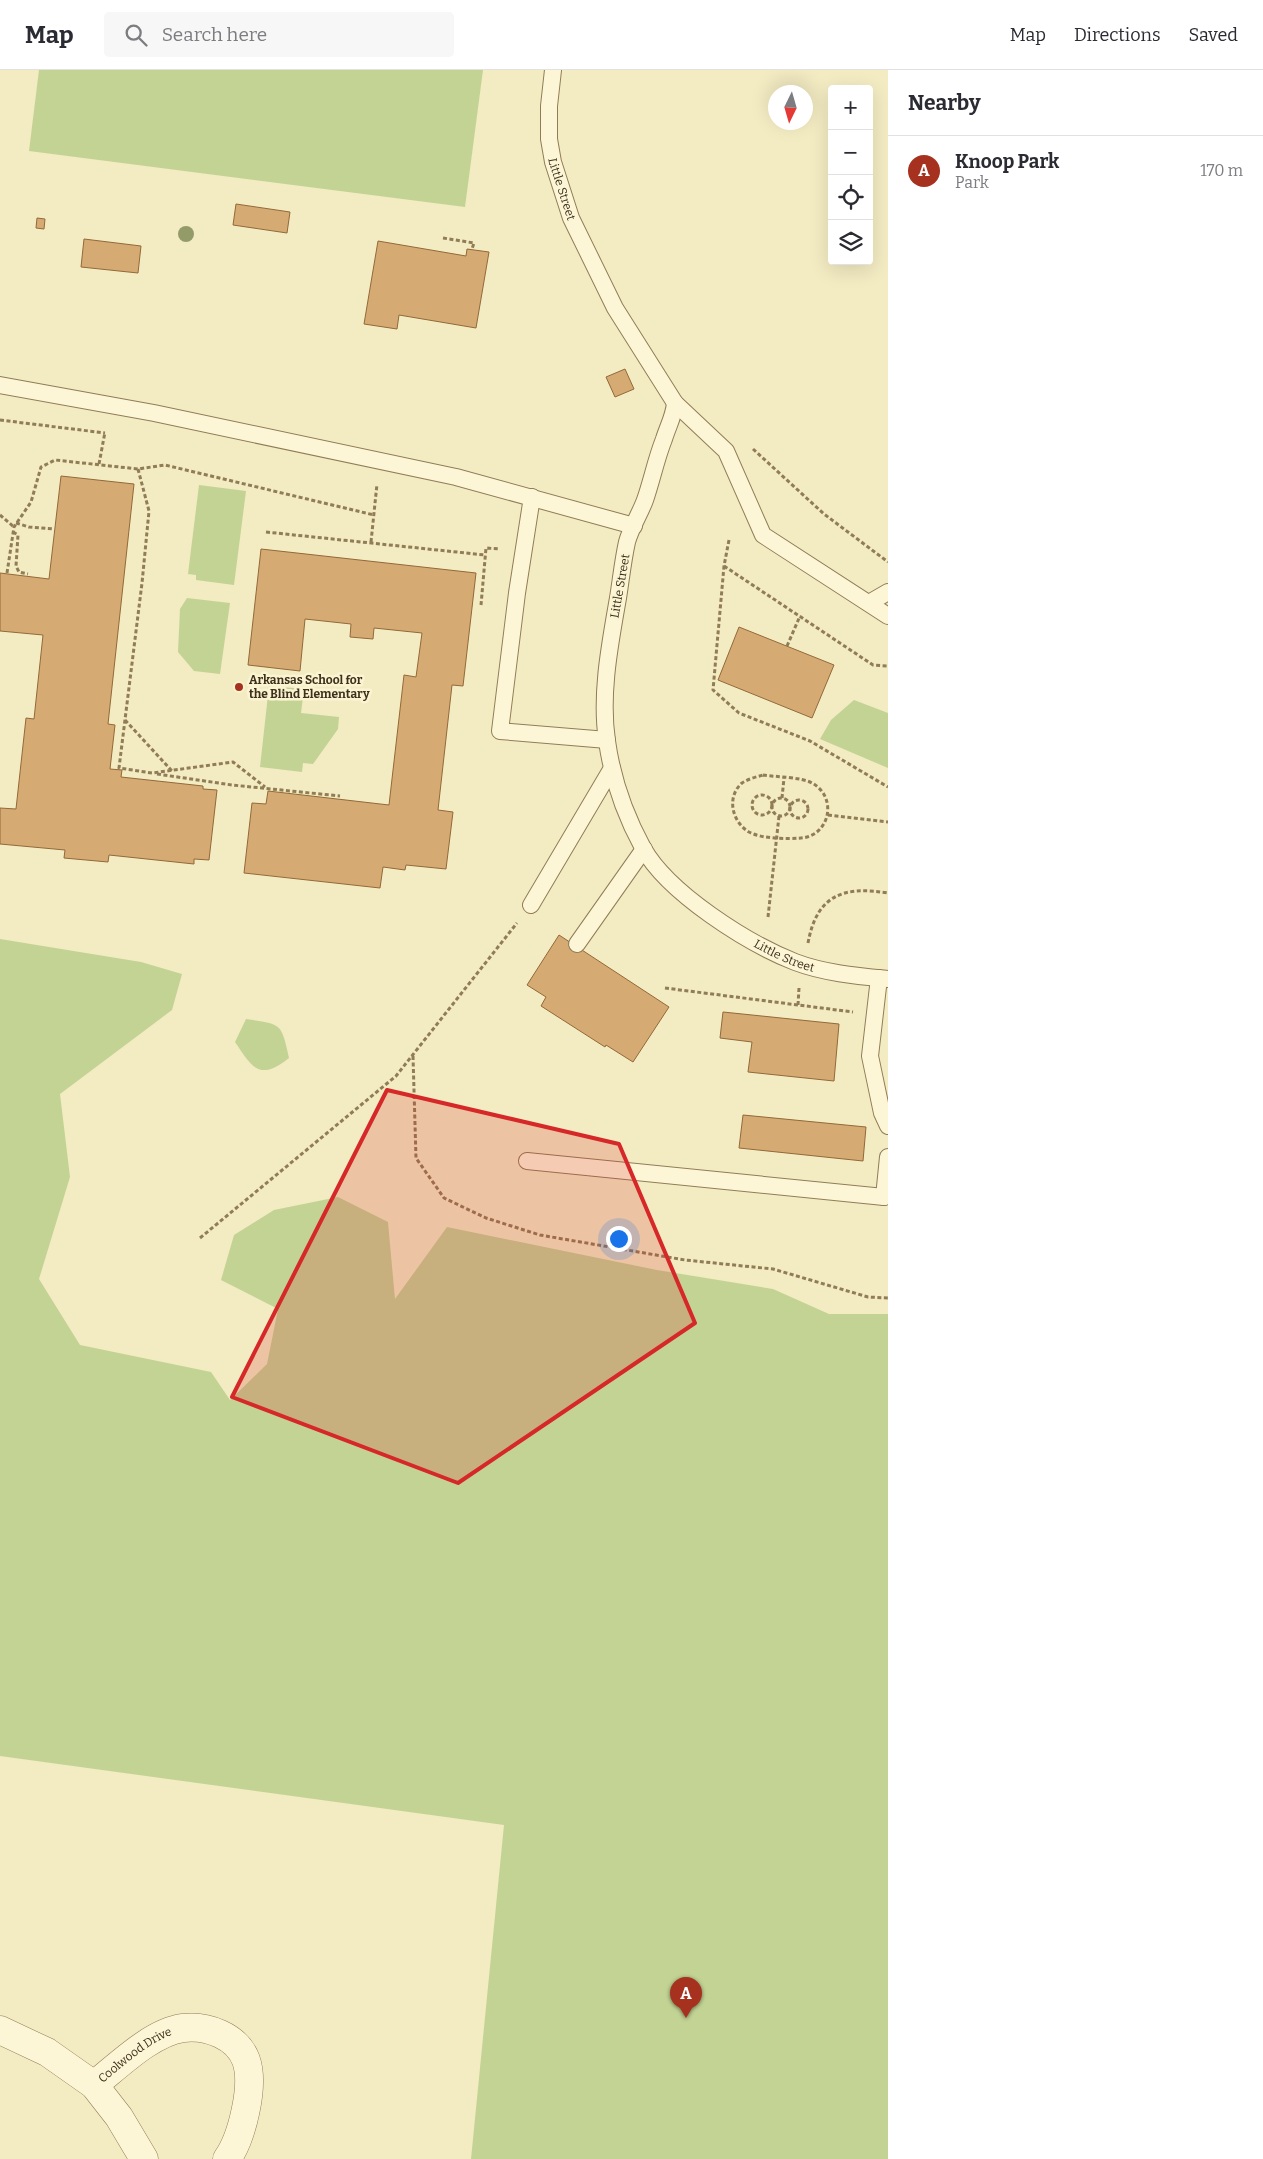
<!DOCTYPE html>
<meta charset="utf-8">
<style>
body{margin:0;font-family:Bitter,serif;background:#f7f7f7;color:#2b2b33}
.controls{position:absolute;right:15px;top:15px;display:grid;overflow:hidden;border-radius:5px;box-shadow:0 5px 20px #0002}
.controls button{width:45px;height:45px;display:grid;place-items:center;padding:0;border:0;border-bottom:1px solid #e1e1e2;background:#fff;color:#2b2b33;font:25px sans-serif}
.compass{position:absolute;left:768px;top:15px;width:45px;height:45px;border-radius:50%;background:#fff;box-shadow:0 5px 20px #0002;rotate:185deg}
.you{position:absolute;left:618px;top:1168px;width:18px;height:18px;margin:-12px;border:4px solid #fff;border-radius:50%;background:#1a73e8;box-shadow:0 0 0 8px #1a73e833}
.badge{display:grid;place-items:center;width:32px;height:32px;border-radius:50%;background:#a6311f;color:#fff;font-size:16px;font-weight:700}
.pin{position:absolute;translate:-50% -41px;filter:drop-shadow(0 1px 2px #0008)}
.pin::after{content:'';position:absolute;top:26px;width:18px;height:15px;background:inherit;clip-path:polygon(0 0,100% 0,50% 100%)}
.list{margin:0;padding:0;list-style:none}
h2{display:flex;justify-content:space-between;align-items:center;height:65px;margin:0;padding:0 20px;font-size:21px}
h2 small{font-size:16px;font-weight:400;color:#7c7c81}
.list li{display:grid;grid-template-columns:32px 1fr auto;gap:15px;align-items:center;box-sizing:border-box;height:70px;padding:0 20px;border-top:1px solid #e1e1e2}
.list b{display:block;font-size:19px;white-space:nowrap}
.list p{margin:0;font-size:16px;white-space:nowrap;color:#7c7c81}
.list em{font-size:16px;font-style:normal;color:#7c7c81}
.icon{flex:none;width:28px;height:28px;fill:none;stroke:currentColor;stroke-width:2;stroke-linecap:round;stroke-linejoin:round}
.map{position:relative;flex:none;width:888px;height:2089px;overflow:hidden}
header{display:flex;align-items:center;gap:30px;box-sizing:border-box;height:70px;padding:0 25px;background:#fff;border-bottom:1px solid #e1e1e2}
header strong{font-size:24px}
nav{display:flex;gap:28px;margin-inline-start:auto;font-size:18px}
.search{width:350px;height:45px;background:#f7f7f7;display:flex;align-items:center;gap:12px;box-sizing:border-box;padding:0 18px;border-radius:5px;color:#7c7c81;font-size:19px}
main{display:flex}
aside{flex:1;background:#fff}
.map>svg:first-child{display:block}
</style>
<header>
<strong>Map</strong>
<div class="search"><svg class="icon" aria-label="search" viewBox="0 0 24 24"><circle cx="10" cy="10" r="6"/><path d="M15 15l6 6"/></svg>Search here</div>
<nav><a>Map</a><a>Directions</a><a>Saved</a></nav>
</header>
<main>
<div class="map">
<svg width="888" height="2089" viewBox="0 0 888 2089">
<rect width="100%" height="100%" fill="#f3ebc2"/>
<g fill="#c3d394">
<polygon points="39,0 483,0 465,137 29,81"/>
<polygon points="199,415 246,421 234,515 196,510 196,505 188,504"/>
<polygon points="187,528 230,533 220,604 194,601 178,582 180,539"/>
<polygon points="269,616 304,619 301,643 339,647 338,659 313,694 303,693 302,702 260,697"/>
<polygon points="854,630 888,643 888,698 820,669 831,650"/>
<polygon points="0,869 141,892 182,904 172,940 60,1024 70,1107 39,1209 80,1275 211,1302 230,1330 267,1294 278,1239 221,1210 234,1165 274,1140 338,1127 388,1152 395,1229 447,1157 657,1200 773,1219 829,1244 888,1244 888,2089 471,2089 504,1755 0,1686"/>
<path d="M246,949C282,955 281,952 289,988C259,1012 252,997 235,972Z"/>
</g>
<g fill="#d6aa73" stroke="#926939">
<polygon points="236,134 290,142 287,163 233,155"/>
<polygon points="37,148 45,149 44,159 36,158"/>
<polygon points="84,169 141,176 138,203 81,197"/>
<polygon points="378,171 466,186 467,179 489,182 476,258 399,245 397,259 364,254"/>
<polygon points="625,299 634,319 615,327 606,307"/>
<polygon points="61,406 134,414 108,654 115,655 110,699 122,700 121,707 203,716 203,719 217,720 209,790 194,789 194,794 109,785 108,792 64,788 65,780 0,774 0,738 16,739 26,648 34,649 43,565 0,561 0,503 49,509"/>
<polygon points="261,479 476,503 463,616 452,615 438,740 453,742 446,799 406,795 405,800 383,797 380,818 244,803 252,733 266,734 268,721 389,735 404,605 416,607 422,563 374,558 373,569 350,567 351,554 305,549 300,601 248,595"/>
<polygon points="739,557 834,595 812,648 718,610"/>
<polygon points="559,865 669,937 633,992 606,975 605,977 541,936 546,927 527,915"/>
<polygon points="723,942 839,954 834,1011 748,1002 752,972 720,968"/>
<polygon points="743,1045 866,1057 863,1091 739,1078"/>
</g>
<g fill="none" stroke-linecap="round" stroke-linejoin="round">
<g stroke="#907d56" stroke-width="18">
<g id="lane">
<path id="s1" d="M553,0L549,36V69L553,92L571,148L615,238L675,333L726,381L763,465L888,546"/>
<polyline points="0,315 154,343 456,407 634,456"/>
<path id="s2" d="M675,333C674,346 668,356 664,369C656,389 652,410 645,430C640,444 631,457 627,472C623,490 621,509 618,528C610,574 600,624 607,671C612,707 625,745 643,778C668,823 747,873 795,892C824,903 857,906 888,909"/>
<polyline points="532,427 517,523 500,661 607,670"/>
<polyline points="869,533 888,522"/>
<polyline points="531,835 612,698"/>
<polyline points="577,874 644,779"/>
<polyline points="879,908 870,986 882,1043 888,1056"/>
<polyline points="527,1091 884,1127 888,1125"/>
<polyline points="884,1127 888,1087"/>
</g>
</g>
<g stroke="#907d56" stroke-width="29">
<g id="street">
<polyline points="0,1960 47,1982 94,2015 119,2047 144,2089"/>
<path id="s3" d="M94,2015C118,1996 152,1962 183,1958C207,1955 237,1966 246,1990C255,2015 242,2068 227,2089"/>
</g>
</g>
<g stroke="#907d56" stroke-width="3" stroke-dasharray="4 2.5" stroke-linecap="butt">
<polyline points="443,168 474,173 472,179"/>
<polyline points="0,350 105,363"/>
<polyline points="753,379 824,444 888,492"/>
<polyline points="99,394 105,362"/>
<polyline points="138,399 149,441 142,513 119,698 152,703 233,692 265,717"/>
<polyline points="0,445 14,457"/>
<polyline points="16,453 29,457 54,459"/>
<polyline points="13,462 18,465 16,496 19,502 28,504"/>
<polyline points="266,462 485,485"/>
<polyline points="729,470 724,496 713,620 739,643 810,671 888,717"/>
<polyline points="371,472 377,414"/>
<polyline points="724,496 873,595 888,596"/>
<polyline points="7,503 14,457 31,432 41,397 55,390 138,399 165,395 374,445"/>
<polyline points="481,535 486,478 500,479"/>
<polyline points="787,576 800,546"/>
<polyline points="125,650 172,701"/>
<polyline points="157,704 232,715 340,726"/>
<path d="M763,705C776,707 801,707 812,713C838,727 830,766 801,768C786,769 762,769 749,762C732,752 726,727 742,713C748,709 756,707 763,705Z"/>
<circle cx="762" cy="735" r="10"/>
<polyline points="782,728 784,708"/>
<circle cx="781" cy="737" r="9"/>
<circle cx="799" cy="739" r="9"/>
<polyline points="828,745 888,752"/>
<polyline points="768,847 779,746"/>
<path d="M808,873C817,824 844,816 888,823"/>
<polyline points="665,918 853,942"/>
<polyline points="798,935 799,918"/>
<polyline points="413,986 416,1088 444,1128 486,1148 540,1165 685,1190 773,1199 868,1227 888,1228"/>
<polyline points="200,1168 396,1006 517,853"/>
</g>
<use href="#lane" stroke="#fdf6d6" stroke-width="16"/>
<use href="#street" stroke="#fdf6d6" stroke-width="28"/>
</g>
<circle fill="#939c69" cx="186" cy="164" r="8"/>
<path fill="#d62828" fill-opacity="0.2" stroke="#d62828" stroke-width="4" stroke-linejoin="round" d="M387,1020L619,1074L695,1253L458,1413L232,1327Z"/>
<circle fill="#a6311f" stroke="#faf4d2" stroke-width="2" cx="239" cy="617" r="5"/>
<g text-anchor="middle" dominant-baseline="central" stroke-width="5" stroke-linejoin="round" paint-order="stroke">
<g font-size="12" fill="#3e311c" stroke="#faf4d2">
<text stroke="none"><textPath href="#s1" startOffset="121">Little Street</textPath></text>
<text transform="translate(620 516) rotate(-80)">Little Street</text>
<text stroke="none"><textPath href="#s2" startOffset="642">Little Street</textPath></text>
<text stroke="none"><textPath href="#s3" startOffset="51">Coolwood Drive</textPath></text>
</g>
<g font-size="12" font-weight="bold" fill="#3e311c" stroke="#faf4d2" text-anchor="start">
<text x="249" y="610">Arkansas School for<tspan x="249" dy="14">the Blind Elementary</tspan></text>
</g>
</g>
</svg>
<div class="controls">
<button>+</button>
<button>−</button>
<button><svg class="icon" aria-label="locate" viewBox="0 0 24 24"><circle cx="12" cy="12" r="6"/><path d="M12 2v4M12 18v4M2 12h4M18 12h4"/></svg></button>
<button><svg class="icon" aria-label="layers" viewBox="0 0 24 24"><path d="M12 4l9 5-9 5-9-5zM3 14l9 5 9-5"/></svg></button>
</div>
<svg class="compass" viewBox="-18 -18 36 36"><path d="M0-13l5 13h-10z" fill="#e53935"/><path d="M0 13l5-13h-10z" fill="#7c7c81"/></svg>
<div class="you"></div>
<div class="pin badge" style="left:686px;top:1948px">A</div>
</div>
<aside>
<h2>Nearby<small></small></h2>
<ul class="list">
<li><span class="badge">A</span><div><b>Knoop Park</b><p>Park</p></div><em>170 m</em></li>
</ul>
</aside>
</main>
